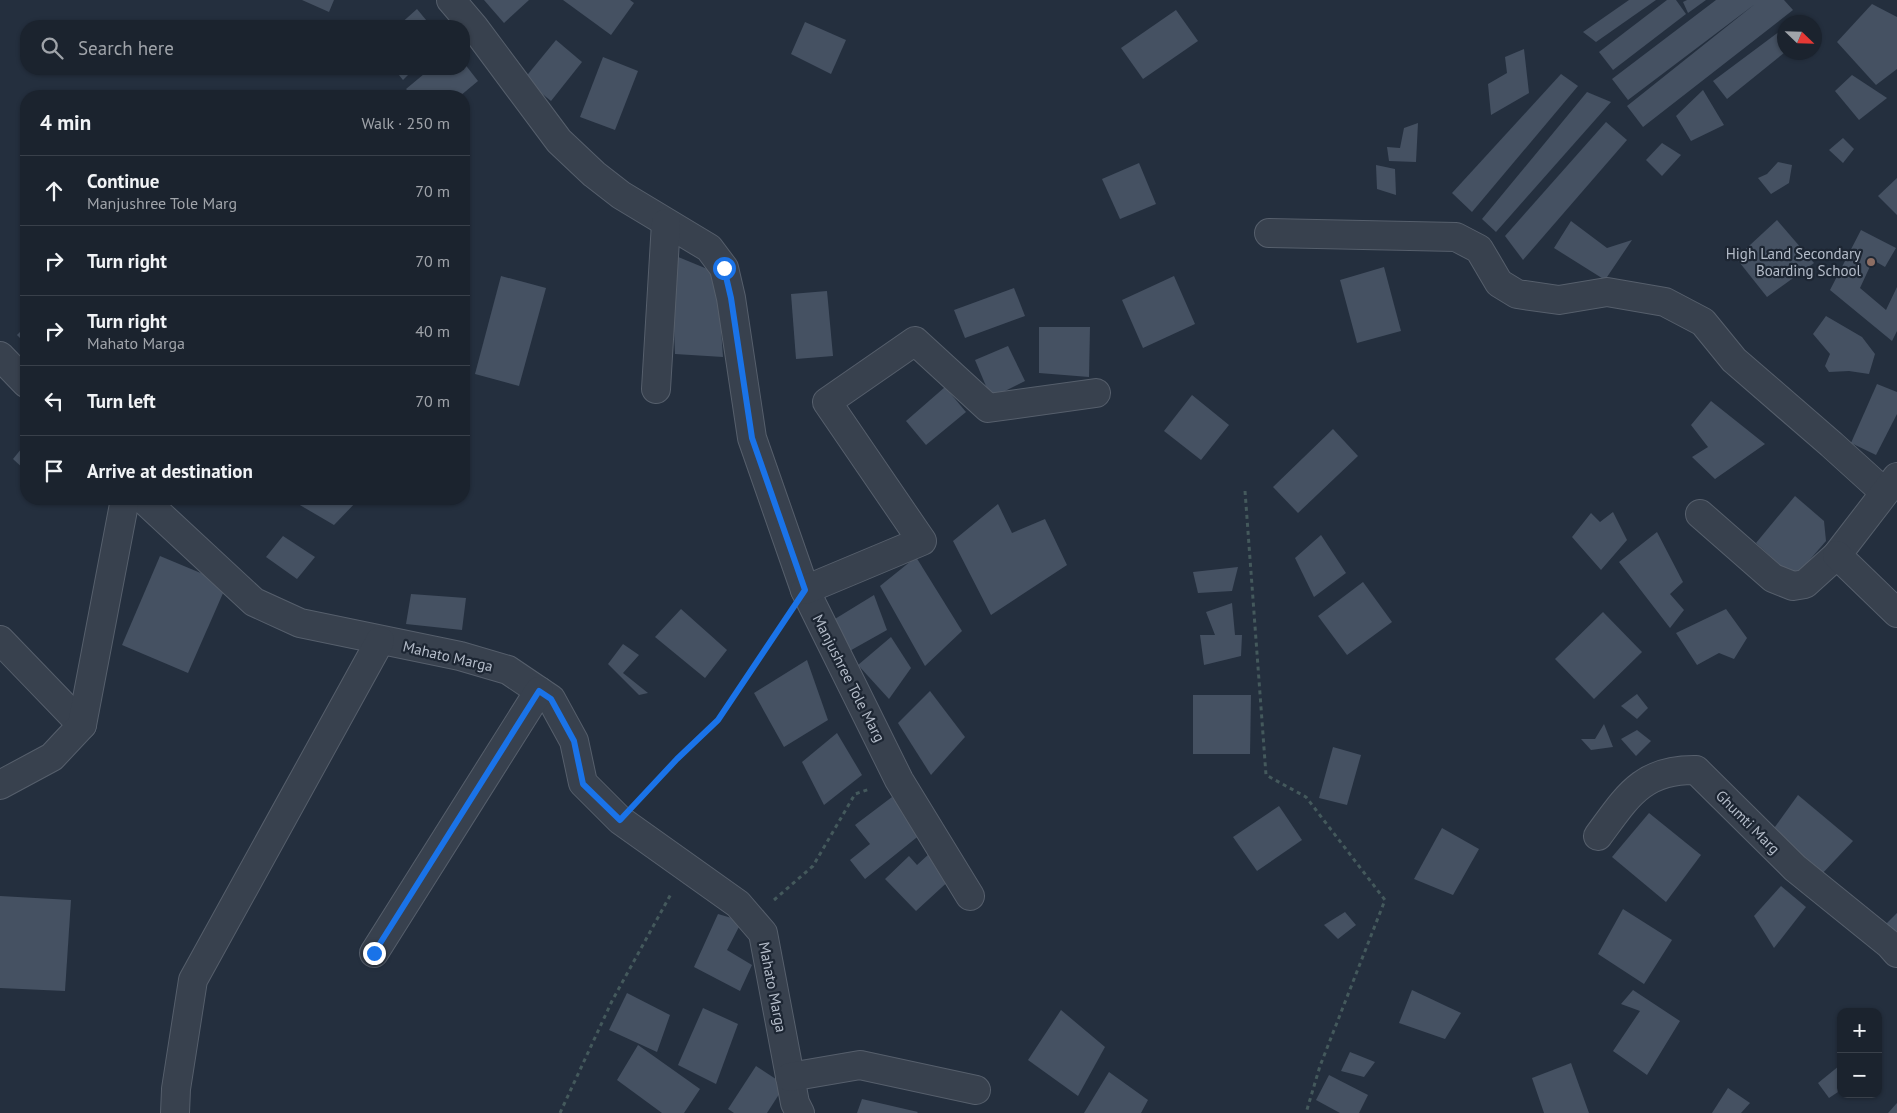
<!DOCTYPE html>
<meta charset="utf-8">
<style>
body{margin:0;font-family:"PT Sans",sans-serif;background:#242b36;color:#f1f3f6}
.controls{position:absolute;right:15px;bottom:15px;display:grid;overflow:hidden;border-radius:10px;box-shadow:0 1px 4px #0004}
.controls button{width:45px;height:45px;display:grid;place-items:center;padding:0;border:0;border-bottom:1px solid #39404a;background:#1b232e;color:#f1f3f6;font:25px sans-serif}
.compass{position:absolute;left:1777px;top:15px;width:45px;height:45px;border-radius:50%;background:#1b232e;box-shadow:0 1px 4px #0004;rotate:113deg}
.stop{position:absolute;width:15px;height:15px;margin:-11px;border:4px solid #1a73e8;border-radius:50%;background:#fff}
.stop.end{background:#1a73e8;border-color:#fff;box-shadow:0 1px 5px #0008}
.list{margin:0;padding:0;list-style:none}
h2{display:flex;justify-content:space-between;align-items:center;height:65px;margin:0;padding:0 20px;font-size:21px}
h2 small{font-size:16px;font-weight:400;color:#a0a4aa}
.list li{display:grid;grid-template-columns:32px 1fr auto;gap:15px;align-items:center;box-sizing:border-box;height:70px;padding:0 20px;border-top:1px solid #39404a}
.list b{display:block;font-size:19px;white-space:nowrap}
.list p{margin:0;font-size:16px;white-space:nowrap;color:#a0a4aa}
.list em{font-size:16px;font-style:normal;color:#a0a4aa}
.icon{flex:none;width:28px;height:28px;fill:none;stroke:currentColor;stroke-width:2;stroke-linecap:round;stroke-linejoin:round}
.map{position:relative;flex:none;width:1897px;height:1113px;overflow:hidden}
.search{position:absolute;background:#1b232e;box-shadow:0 1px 4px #0004;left:20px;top:20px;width:450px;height:55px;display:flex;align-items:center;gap:12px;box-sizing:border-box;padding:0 18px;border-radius:20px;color:#a0a4aa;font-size:19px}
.panel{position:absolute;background:#1b232e;box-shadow:0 1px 4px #0004;left:20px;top:90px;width:450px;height:415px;border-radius:20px}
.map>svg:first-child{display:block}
</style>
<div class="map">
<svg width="1897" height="1113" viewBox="0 0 1897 1113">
<rect width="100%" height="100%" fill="#242f3e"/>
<g fill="#455162">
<polygon points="302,0 334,0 329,12"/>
<polygon points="484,0 529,0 504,23"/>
<polygon points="563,0 630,0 634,3 611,35"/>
<polygon points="1629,0 1656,0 1596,42 1583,32"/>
<polygon points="1667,0 1676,0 1686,14 1613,70 1599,52"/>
<polygon points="1687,0 1706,0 1688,13 1683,2"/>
<polygon points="1716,0 1784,0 1793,10 1643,127 1627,106 1755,4 1628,100 1612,79"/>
<polygon points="1872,4 1897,17 1897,69 1876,85 1837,42"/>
<polygon points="417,9 431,26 398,26"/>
<polygon points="1176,10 1198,41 1143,79 1121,48"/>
<polygon points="805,22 846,40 831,74 791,54"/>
<polygon points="1784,28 1784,53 1727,99 1713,81"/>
<polygon points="556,40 582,62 551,101 524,79"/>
<polygon points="1524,49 1529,93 1491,115 1488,84 1507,73 1505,57"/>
<polygon points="603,57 638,71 615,130 580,117"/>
<polygon points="464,63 478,81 460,96 413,96 406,89 430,69 464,69"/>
<polygon points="394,69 414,69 403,80"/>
<polygon points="1561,74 1578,86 1472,212 1452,193"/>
<polygon points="1852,75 1887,98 1859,120 1835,91"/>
<polygon points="1703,90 1724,125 1691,141 1676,116"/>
<polygon points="1587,92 1611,102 1496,232 1482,219"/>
<polygon points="1606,122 1627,140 1523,260 1505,236"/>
<polygon points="1418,123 1416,162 1389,161 1387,147 1400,148 1404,128"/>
<polygon points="1843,138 1854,149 1843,163 1829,150"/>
<polygon points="1662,143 1681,155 1662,176 1646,160"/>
<polygon points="1778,162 1792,165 1789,183 1771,194 1758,178 1767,174"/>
<polygon points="1139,163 1156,204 1120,219 1102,179"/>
<polygon points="1376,165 1395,169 1396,195 1377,189"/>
<polygon points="1897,178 1897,215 1878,196"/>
<polygon points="1777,220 1814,263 1767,297 1736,258"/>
<polygon points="1571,221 1607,248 1632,240 1605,280 1554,248"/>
<polygon points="1861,230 1896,248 1885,267 1873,260 1860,288 1886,310 1897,287 1897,331 1892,341 1830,290"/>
<polygon points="671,254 717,273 723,357 675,354"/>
<polygon points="1384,267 1401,331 1357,343 1340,280"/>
<polygon points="501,276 546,288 519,386 475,374"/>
<polygon points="1174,276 1195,324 1143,348 1122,300"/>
<polygon points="1014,288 1025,316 965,338 954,310"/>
<polygon points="827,291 833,356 796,359 791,294"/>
<polygon points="1826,316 1862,337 1875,354 1869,374 1849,371 1829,372 1825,366 1830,354 1813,334"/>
<polygon points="26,326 26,344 17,335"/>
<polygon points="1039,327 1090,327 1089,377 1039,373"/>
<polygon points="1008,346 1025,381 991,398 975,360"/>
<polygon points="1877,384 1897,392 1897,414 1876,455 1851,443"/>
<polygon points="945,387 966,412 926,445 906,421"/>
<polygon points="1192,395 1229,425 1201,460 1164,431"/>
<polygon points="1711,401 1765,444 1715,479 1692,457 1708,447 1691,425"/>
<polygon points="1333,429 1358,456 1298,513 1273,487"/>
<polygon points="26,443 26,471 13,459"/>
<polygon points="1795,496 1824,521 1826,541 1794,578 1756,543"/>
<polygon points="295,499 359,499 334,525 293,501"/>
<polygon points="998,504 1012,533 1045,519 1067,565 991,615 953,541"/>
<polygon points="1613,512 1627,540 1601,570 1572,537 1591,513 1600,522"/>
<polygon points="1657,532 1683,582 1670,594 1684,610 1670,628 1619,562"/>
<polygon points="1321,535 1346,573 1314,597 1295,558"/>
<polygon points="283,536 315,557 297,579 266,557"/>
<polygon points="160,556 227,584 188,673 122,645"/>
<polygon points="916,557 962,631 925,666 880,586"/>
<polygon points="1238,567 1232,591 1198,593 1193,572"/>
<polygon points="1363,582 1392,622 1347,655 1318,616"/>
<polygon points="411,594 466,598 462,630 406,624"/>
<polygon points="874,595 887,630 846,653 830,622"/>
<polygon points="1232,603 1235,635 1242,635 1241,656 1204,665 1200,635 1215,635 1206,612"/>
<polygon points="681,609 727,650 705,678 655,637"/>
<polygon points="1726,609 1747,638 1734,659 1719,653 1697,665 1676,633"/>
<polygon points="1603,612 1642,652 1594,699 1555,659"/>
<polygon points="891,637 911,668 889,699 858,665"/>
<polygon points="623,644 639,655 623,673 648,693 639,695 608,664"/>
<polygon points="807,660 828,720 784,747 754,693"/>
<polygon points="930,691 965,737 931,775 898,723"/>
<polygon points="1637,694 1648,708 1637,719 1621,706"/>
<polygon points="1193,695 1251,695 1250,754 1193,754"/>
<polygon points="1604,724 1613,747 1591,750 1581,739 1595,739"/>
<polygon points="1637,730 1651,741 1636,756 1621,739"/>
<polygon points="837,733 862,775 824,805 802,762"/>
<polygon points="1333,747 1361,755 1347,805 1319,798"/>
<polygon points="1798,795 1853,841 1820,876 1772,831"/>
<polygon points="892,797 921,834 865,879 850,860 870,844 855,825"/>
<polygon points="1279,806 1302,840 1257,871 1233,837"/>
<polygon points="1649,813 1701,855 1666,902 1612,857"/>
<polygon points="1442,828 1479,849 1453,895 1414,879"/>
<polygon points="930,853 953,877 916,911 885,879 909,856 917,865"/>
<polygon points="1781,886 1806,907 1774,948 1754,916"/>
<polygon points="0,896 71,900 65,991 0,988"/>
<polygon points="1623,909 1672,940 1644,984 1598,954"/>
<polygon points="1345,912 1356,925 1338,939 1324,925"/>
<polygon points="1897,913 1897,941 1883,927"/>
<polygon points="718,914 742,921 727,950 752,965 740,991 694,967"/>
<polygon points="1412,990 1461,1013 1445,1039 1399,1023"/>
<polygon points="1633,990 1680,1021 1647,1075 1613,1051 1640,1011 1621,1004"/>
<polygon points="627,993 670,1015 657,1052 609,1030"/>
<polygon points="703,1008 738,1024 716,1084 678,1065"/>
<polygon points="1061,1010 1105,1047 1078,1096 1028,1060"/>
<polygon points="638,1045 700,1089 684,1113 662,1113 617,1080"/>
<polygon points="1350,1052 1375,1062 1364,1077 1341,1071"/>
<polygon points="1571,1063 1589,1113 1544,1113 1532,1078"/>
<polygon points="756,1066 785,1085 767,1113 734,1113 728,1109"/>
<polygon points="1839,1066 1841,1090 1829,1098 1818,1083"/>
<polygon points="1109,1072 1148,1100 1141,1113 1084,1113"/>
<polygon points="1329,1075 1368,1095 1359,1113 1340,1113 1316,1100"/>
<polygon points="1728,1088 1750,1103 1741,1113 1712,1113"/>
<polygon points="862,1099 918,1112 917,1113 857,1113"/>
<polygon points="1897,1103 1897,1113 1888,1113"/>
</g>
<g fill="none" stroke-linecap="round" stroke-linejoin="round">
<g stroke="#565f6c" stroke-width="30">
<g id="minor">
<polyline points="451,0 474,27 559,141 594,174 621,195 709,248 724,268 731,298 752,438 805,590 899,780 970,896"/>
<polyline points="1269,233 1456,237 1479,249 1499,283 1517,294 1559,300 1607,292 1665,302 1703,322 1734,360 1831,444 1884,492"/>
<polyline points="0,356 26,383"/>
<polyline points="656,389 666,223"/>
<polyline points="143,499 254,602 300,623 460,656 508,670 551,699 574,741 583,783 620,820 738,904 763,933 795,1103 800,1113"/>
<polyline points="1700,514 1773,578 1793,586 1805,584 1837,555 1897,477"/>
<polyline points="1837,555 1897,613"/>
<polyline points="805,590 922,541 827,402 915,341 988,408 1096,393"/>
<polyline points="0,640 82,725"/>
<polyline points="0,785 52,757 82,725 125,499"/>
<path d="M1598,836C1627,797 1642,769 1696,770L1795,868L1889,944L1897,953"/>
<polyline points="374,953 539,691"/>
<polyline points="790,1077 860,1065 976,1090"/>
<polyline points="175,1113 176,1089 193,980 380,641"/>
</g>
</g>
<g stroke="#44595c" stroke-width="3" stroke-dasharray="4 4" stroke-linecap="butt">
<polyline points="1245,491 1266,775 1306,797 1385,900 1320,1066 1306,1113"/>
<polyline points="640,799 677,759 718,720 787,618"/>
<polyline points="774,900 813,866 855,794 870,789"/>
<polyline points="560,1113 612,1001 672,892"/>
</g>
<use href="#minor" stroke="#38414e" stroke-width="28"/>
</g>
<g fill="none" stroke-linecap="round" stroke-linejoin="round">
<polyline stroke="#1a73e8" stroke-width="6" points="374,953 539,691 551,699 574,741 583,784 620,820 677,759 718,720 805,590 752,438 731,298 724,268"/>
</g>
<circle fill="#8d6e63" stroke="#1d2633" stroke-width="2" cx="1871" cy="262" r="5"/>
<g text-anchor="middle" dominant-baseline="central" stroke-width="4.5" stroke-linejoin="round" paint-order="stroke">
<g font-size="15" fill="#b4bcc9" stroke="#1d2633" text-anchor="end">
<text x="1861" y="253">High Land Secondary<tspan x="1861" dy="17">Boarding School</tspan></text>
</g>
<g font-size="15" fill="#b4bcc9" stroke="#1d2633">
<text transform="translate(448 656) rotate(13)">Mahato Marga</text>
<text transform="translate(849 678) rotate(63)">Manjushree Tole Marg</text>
<text transform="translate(1748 822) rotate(45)">Ghumti Marg</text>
<text transform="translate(773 987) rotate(79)">Mahato Marga</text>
</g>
</g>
</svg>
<div class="controls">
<button>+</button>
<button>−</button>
</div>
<svg class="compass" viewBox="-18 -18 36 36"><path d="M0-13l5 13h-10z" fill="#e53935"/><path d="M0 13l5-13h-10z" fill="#a0a4aa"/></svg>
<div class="stop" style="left:724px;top:268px"></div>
<div class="stop end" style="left:374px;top:953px"></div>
<div class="search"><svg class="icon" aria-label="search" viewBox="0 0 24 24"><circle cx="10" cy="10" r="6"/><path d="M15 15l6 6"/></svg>Search here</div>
<section class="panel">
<h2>4 min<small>Walk · 250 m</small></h2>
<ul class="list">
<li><svg class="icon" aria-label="ahead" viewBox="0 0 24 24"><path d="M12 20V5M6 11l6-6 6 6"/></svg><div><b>Continue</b><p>Manjushree Tole Marg</p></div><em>70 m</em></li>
<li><svg class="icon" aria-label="right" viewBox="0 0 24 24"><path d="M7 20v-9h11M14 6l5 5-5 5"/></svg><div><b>Turn right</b></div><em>70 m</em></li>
<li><svg class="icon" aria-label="right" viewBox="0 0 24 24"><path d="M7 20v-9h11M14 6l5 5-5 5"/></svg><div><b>Turn right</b><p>Mahato Marga</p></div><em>40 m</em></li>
<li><svg class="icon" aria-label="left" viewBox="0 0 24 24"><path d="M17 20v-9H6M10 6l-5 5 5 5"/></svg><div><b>Turn left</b></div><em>70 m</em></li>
<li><svg class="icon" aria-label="arrive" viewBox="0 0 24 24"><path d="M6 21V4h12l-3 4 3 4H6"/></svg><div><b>Arrive at destination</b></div></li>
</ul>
</section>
</div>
